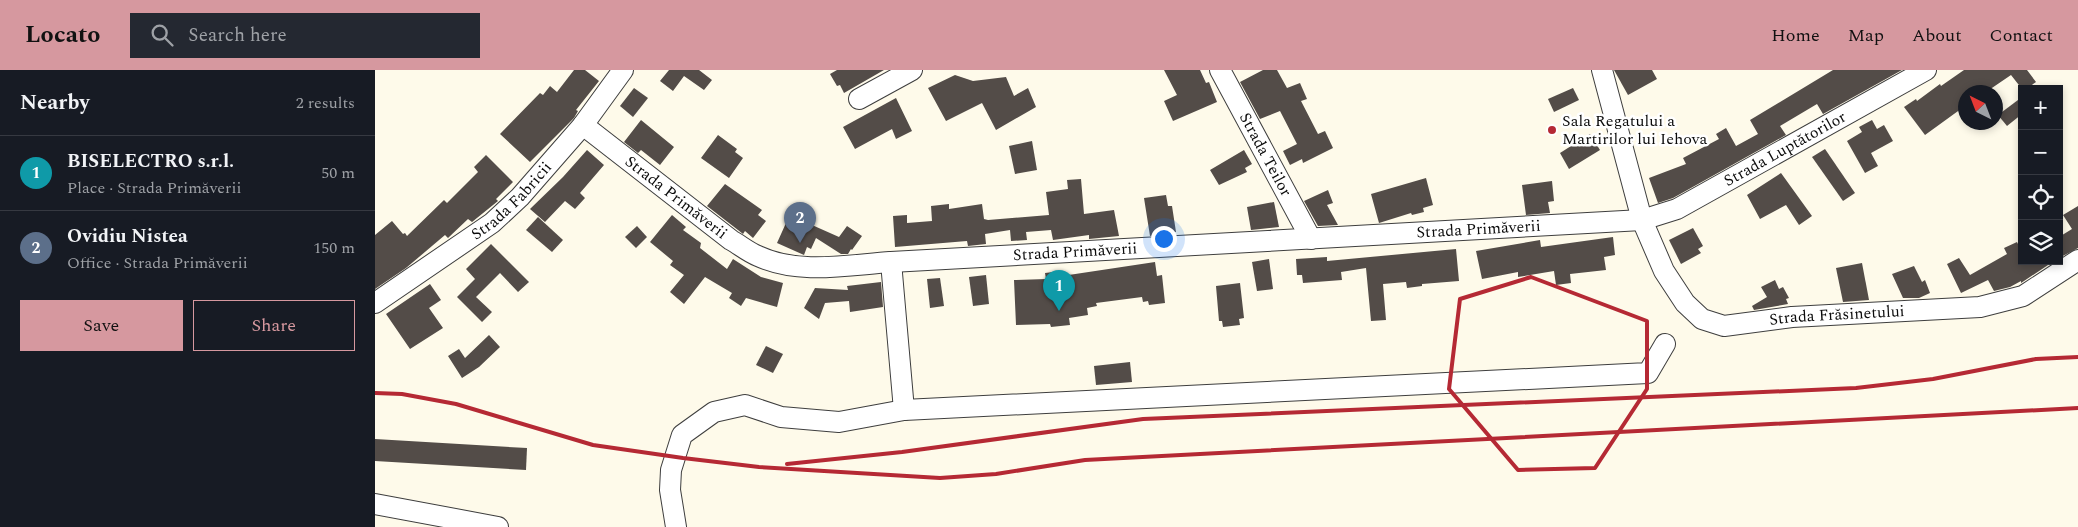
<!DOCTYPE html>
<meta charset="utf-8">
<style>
body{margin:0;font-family:Spectral,serif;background:#242831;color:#f1f3f6}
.controls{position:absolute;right:15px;top:15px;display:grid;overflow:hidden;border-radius:0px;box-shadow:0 2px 8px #0003}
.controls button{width:45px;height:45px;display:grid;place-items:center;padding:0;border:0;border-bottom:1px solid #363941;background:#171b24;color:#f1f3f6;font:25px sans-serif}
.compass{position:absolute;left:1583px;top:15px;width:45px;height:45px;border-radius:50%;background:#171b24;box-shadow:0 2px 8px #0003;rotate:318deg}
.you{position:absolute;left:788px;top:168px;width:18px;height:18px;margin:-12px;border:4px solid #fff;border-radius:50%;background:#1a73e8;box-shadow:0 0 0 8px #1a73e833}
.badge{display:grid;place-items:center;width:32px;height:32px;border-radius:50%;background:#d6989f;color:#fff;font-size:16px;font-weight:700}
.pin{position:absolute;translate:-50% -41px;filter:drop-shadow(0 1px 2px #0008)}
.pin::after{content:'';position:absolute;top:26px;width:18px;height:15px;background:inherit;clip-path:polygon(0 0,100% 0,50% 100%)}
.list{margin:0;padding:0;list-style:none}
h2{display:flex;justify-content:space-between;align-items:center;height:65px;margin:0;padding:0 20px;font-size:21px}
h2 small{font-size:16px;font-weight:400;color:#9ea1a6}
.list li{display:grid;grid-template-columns:32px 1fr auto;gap:15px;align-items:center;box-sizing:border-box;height:75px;padding:0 20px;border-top:1px solid #363941}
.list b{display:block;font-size:19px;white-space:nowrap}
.list p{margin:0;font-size:16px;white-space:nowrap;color:#9ea1a6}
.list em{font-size:16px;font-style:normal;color:#9ea1a6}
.actions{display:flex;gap:10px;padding:15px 20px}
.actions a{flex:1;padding:11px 0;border:1px solid #d6989f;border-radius:0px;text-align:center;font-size:18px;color:#d6989f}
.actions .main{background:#d6989f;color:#111}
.icon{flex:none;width:28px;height:28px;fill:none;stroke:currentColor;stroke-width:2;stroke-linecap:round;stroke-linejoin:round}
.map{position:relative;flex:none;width:1703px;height:457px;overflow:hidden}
header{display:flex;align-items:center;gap:30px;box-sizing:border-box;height:70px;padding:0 25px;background:#d6989f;color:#111}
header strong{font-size:24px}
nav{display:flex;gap:28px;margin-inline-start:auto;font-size:18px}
.search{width:350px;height:45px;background:#242831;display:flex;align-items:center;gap:12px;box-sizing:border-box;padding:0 18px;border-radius:0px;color:#9ea1a6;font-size:19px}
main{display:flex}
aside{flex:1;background:#171b24}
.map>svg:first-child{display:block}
</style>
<header>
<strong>Locato</strong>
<div class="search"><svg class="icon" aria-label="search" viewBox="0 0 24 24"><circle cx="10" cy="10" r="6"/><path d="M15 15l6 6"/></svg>Search here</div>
<nav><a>Home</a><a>Map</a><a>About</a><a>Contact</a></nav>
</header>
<main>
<aside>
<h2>Nearby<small>2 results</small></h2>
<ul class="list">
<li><span class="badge" style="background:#0f9aa8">1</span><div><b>BISELECTRO s.r.l.</b><p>Place · Strada Primăverii</p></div><em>50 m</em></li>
<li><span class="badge" style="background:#5c6f8a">2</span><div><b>Ovidiu Nistea</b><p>Office · Strada Primăverii</p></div><em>150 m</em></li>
</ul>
<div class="actions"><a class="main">Save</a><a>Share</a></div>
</aside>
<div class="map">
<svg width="1703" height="457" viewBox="0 0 1703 457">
<rect width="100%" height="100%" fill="#fefaea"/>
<g fill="#534c48">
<polygon points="199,0 210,0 224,11 201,40 203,41 199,48 155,92 125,64 165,23 168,25 175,16 182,22"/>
<polygon points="294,0 324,0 337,10 329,20 309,6 298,21 285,11"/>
<polygon points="462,0 509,0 469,23 465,15 462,16 455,4"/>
<polygon points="789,0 825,0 831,13 834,12 842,32 798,51 789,31 802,25"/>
<polygon points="888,0 902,0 912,18 925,13 932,29 926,31 943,64 950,61 958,78 928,93 927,89 915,95 908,81 922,74 905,41 885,49 865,12"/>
<polygon points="1239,0 1277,0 1282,9 1253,25"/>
<polygon points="1458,0 1527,0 1448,44 1442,34 1405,56 1411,65 1298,128 1283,133 1274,108 1311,94 1308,88 1344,69 1341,64 1351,58 1361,76 1383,64 1375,50"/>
<polygon points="1589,0 1652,0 1661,12 1651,19 1647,19 1636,5 1611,22 1590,22 1590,36 1550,65 1529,37 1541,29 1542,31 1565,14 1566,16"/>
<polygon points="580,5 598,11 631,7 639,26 653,18 661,37 621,60 607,33 571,51 553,18"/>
<polygon points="259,18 273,28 258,47 245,36"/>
<polygon points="1198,18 1204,30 1179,42 1173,29"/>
<polygon points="1647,27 1647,44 1632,56 1623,45"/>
<polygon points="521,28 537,61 521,69 517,59 480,79 468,57"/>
<polygon points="266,50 299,77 285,95 266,80 263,83 249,72"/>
<polygon points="1497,50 1502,59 1509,55 1518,71 1496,83 1503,96 1490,103 1472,71 1487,62 1484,57"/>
<polygon points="1215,64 1225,80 1194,99 1185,83"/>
<polygon points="343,65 362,79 360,82 368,88 354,108 326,88"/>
<polygon points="657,71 662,100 640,104 634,76"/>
<polygon points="1450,79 1480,123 1468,131 1437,87"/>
<polygon points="212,80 229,95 205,123 210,128 200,139 190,131 170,152 155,139 188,107"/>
<polygon points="869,80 877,94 870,98 872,102 844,115 835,100"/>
<polygon points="111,85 138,112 121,129 123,131 97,152 93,149 73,168 70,165 31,198 0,219 0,165 17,151 28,164 30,163 32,166 69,130 72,133 103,102 99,97"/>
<polygon points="1406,103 1437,146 1424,155 1411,135 1385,149 1372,125"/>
<polygon points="1051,108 1058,135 1048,138 1049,142 1037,145 1036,143 1004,153 996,124"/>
<polygon points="706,109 709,144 739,140 744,166 714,169 714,165 678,170 676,160 651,162 652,170 636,171 635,160 610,164 611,174 593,176 592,171 520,177 518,146 532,145 532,153 557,151 556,136 574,134 574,139 607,134 609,149 613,150 674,145 671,122 693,119 692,110"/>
<polygon points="1177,111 1179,131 1173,132 1175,143 1151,145 1147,115"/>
<polygon points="350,114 387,140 383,145 391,151 378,168 370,161 368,164 363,160 332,136"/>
<polygon points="953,120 958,133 952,135 963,155 943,156 929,131"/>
<polygon points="791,125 793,136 797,136 801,162 775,166 769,128"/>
<polygon points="899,132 904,157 876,160 872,137"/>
<polygon points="420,133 434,139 428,151 464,167 472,156 487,166 477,180 476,179 473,184 466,184 441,168 436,179 432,177 429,185 402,173"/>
<polygon points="1703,136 1703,178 1684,188 1684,167 1697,159 1688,145"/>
<polygon points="297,145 311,157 308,160 326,173 325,178 352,199 358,189 386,207 408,213 402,237 371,228 366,236 354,228 357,223 330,207 309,234 295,222 309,205 295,195 298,191 275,172"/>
<polygon points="163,147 188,170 177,182 151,160"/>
<polygon points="262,156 272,167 261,178 250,167"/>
<polygon points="1318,158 1328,176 1323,179 1326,183 1306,194 1294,170"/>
<polygon points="1238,167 1240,185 1229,187 1231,200 1195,204 1196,213 1181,215 1179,201 1143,207 1143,202 1107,209 1101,181 1165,170 1166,177"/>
<polygon points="1642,172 1647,182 1647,191 1679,191 1646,213 1646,211 1635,217 1619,221 1613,210 1586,223 1572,194 1584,188 1595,205 1632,184 1629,178"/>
<polygon points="116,174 154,212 143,222 125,203 101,227 117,242 107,252 82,227 100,209 91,199"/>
<polygon points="1081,179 1084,211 1047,214 1047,216 1032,218 1031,212 1008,214 1011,250 996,251 991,198 966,202 967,210 928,213 927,205 922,205 921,189 952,187 952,191"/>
<polygon points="894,189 898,219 882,221 877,192"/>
<polygon points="780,192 782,206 787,205 790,233 774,235 773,231 768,232 767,227 721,233 722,236 712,238 713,245 694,248 695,255 676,257 675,254 641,255 639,210 671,209 670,203 687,201 687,206"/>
<polygon points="1487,193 1494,230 1468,232 1461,198"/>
<polygon points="1539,196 1547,212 1550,210 1555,223 1544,228 1528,228 1517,204"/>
<polygon points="611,205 614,234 598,236 594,207"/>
<polygon points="565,208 569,236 555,238 552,209"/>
<polygon points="1400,210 1404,219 1408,217 1414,228 1411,229 1413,234 1379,240 1377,236 1392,227 1386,217"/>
<polygon points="506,212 508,237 475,242 474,231 450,233 444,249 429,238 440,218 473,220 472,216"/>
<polygon points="865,213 869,248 864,249 865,255 848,257 847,251 844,251 841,216"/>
<polygon points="55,214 66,230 54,238 68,258 35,279 11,244"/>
<polygon points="114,265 125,277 104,297 87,308 73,286 84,279 90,288"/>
<polygon points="391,276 408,284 398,303 381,295"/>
<polygon points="755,292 757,312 721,315 719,296"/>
<polygon points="0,369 152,378 151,400 0,391"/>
</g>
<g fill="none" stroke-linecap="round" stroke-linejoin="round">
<g stroke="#3e3e3e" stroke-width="22">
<g id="minor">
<path id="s1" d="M845,0L936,169"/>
<path id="s2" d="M1227,0L1267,150L1289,201L1310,233L1327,249L1349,256L1417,247L1605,237L1648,226L1703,190"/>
<polyline points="484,29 537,0"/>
<path id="s3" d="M208,55L356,170C365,175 373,182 383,186C424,205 472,195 516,192L1267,150L1302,139L1551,0"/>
<polyline points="516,192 529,340 1273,303 1290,274"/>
<path id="s4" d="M0,233L117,153L145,127L208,55L248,0"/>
<polyline points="0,434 123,457"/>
<polyline points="301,457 295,420 296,400 307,365 339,342 370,335 406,347 464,352 529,340"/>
</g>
</g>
<use href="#minor" stroke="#fff" stroke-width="20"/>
<g stroke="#b52934" stroke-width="4">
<polyline points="0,323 27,324 81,334 218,375 308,388 384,397 565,408 621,404 710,390 1703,338"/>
<polyline points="412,394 527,382 768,349 1481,318 1558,309 1661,289 1703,287"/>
</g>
</g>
<path fill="none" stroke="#b52934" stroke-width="4" stroke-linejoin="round" d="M1156,207L1272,251V319L1220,398L1143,400L1074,319L1085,229Z"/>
<circle fill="#b52934" stroke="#fff" stroke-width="2" cx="1177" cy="60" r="5"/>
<g text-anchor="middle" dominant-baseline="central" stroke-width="5" stroke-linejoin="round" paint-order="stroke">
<g font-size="16" fill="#0b0b0b" stroke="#fff" text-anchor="start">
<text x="1187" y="51">Sala Regatului a<tspan x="1187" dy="18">Martirilor lui Iehova</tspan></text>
</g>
<g font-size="16" fill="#0b0b0b" stroke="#fff">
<text stroke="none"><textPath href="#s3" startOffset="1266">Strada Luptătorilor</textPath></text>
<text stroke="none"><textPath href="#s1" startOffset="96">Strada Teilor</textPath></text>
<text stroke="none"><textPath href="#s3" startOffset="118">Strada Primăverii</textPath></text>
<text stroke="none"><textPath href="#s4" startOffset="171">Strada Fabricii</textPath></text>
<text stroke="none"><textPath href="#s3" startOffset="942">Strada Primăverii</textPath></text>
<text stroke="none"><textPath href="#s3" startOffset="538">Strada Primăverii</textPath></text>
<text stroke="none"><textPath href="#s2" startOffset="409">Strada Frăsinetului</textPath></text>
</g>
</g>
</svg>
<div class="controls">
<button>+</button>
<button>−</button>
<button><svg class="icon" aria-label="locate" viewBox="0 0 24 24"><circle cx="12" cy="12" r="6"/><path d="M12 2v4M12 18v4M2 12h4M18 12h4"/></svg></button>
<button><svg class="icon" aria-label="layers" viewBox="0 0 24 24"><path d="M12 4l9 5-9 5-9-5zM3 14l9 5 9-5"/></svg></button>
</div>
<svg class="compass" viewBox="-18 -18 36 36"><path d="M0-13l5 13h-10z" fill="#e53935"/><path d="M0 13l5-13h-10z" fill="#9ea1a6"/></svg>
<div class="you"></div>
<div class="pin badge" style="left:684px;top:241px;background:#0f9aa8">1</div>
<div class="pin badge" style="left:425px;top:173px;background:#5c6f8a">2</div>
</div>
</main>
